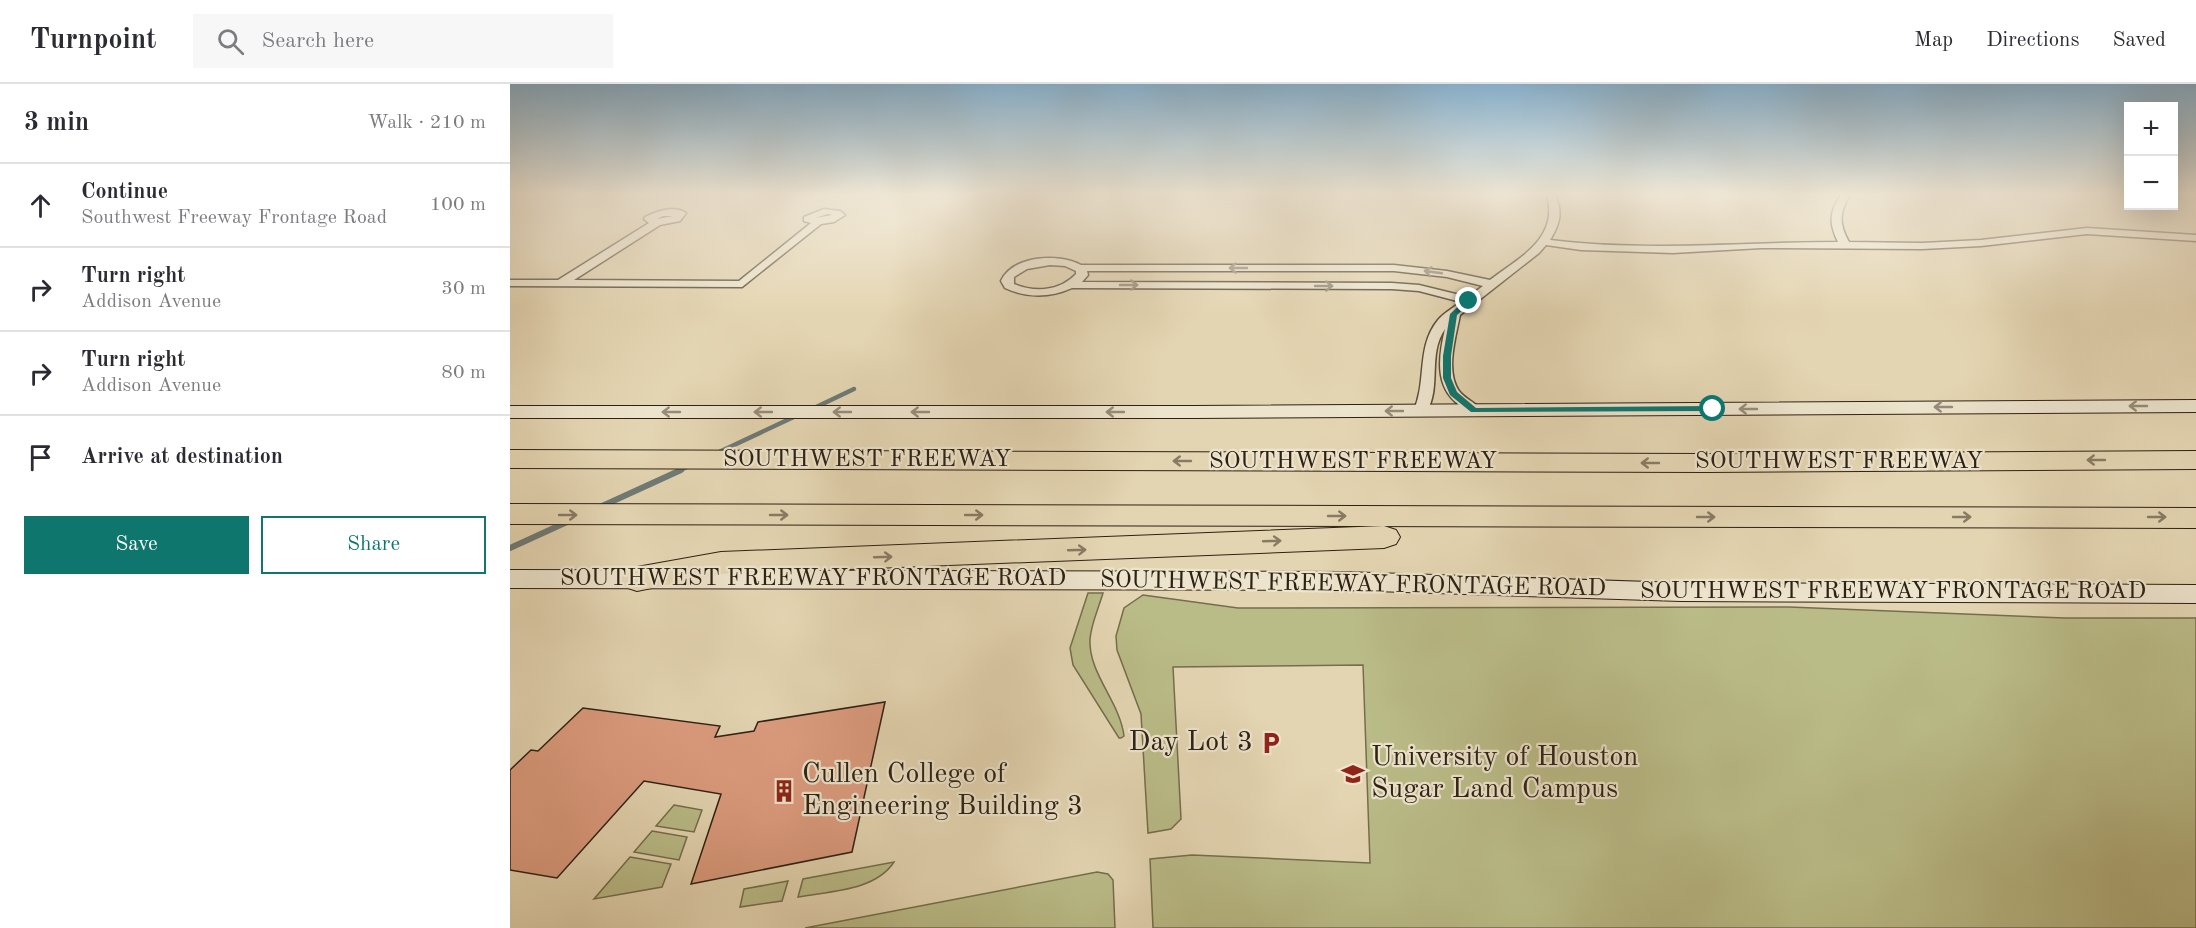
<!DOCTYPE html>
<meta charset="utf-8">
<style>
body{margin:0;font-family:"Old Standard TT",serif;background:#f7f7f7;color:#2b2b33}
.controls{position:absolute;right:18px;top:18px;display:grid;overflow:hidden;border-radius:0px;box-shadow:0 6px 24px #0002}
.controls button{width:54px;height:54px;display:grid;place-items:center;padding:0;border:0;border-bottom:2px solid #e1e1e2;background:#fff;color:#2b2b33;font:30px sans-serif}
.stop{position:absolute;width:18px;height:18px;margin:-14px;border:4px solid #0f766e;border-radius:50%;background:#fff}
.stop.end{background:#0f766e;border-color:#fff;box-shadow:0 2px 6px #0008}
.list{margin:0;padding:0;list-style:none}
h2{display:flex;justify-content:space-between;align-items:center;height:78px;margin:0;padding:0 24px;font-size:26px}
h2 small{font-size:20px;font-weight:400;color:#7c7c81}
.list li{display:grid;grid-template-columns:39px 1fr auto;gap:18px;align-items:center;box-sizing:border-box;height:84px;padding:0 24px;border-top:2px solid #e1e1e2}
.list b{display:block;font-size:22px;white-space:nowrap}
.list p{margin:0;font-size:20px;white-space:nowrap;color:#7c7c81}
.list em{font-size:20px;font-style:normal;color:#7c7c81}
.actions{display:flex;gap:12px;padding:18px 24px}
.actions a{flex:1;padding:14px 0;border:2px solid #0f766e;border-radius:0px;text-align:center;font-size:21px;color:#0f766e}
.actions .main{background:#0f766e;color:#fff}
.icon{flex:none;width:33px;height:33px;fill:none;stroke:currentColor;stroke-width:2;stroke-linecap:round;stroke-linejoin:round}
.map{position:relative;flex:none;width:1686px;height:844px;overflow:hidden}
header{display:flex;align-items:center;gap:36px;box-sizing:border-box;height:84px;padding:0 30px;background:#fff;border-bottom:2px solid #e1e1e2}
header strong{font-size:28px}
nav{display:flex;gap:33px;margin-inline-start:auto;font-size:21px}
.search{width:420px;height:54px;background:#f7f7f7;display:flex;align-items:center;gap:15px;box-sizing:border-box;padding:0 21px;border-radius:0px;color:#7c7c81;font-size:22px}
main{display:flex}
aside{flex:1;background:#fff}
.map>svg:first-child{display:block}
</style>
<header>
<strong>Turnpoint</strong>
<div class="search"><svg class="icon" aria-label="search" viewBox="0 0 24 24"><circle cx="10" cy="10" r="6"/><path d="M15 15l6 6"/></svg>Search here</div>
<nav><a>Map</a><a>Directions</a><a>Saved</a></nav>
</header>
<main>
<aside>
<h2>3 min<small>Walk · 210 m</small></h2>
<ul class="list">
<li><svg class="icon" aria-label="ahead" viewBox="0 0 24 24"><path d="M12 20V5M6 11l6-6 6 6"/></svg><div><b>Continue</b><p>Southwest Freeway Frontage Road</p></div><em>100 m</em></li>
<li><svg class="icon" aria-label="right" viewBox="0 0 24 24"><path d="M7 20v-9h11M14 6l5 5-5 5"/></svg><div><b>Turn right</b><p>Addison Avenue</p></div><em>30 m</em></li>
<li><svg class="icon" aria-label="right" viewBox="0 0 24 24"><path d="M7 20v-9h11M14 6l5 5-5 5"/></svg><div><b>Turn right</b><p>Addison Avenue</p></div><em>80 m</em></li>
<li><svg class="icon" aria-label="arrive" viewBox="0 0 24 24"><path d="M6 21V4h12l-3 4 3 4H6"/></svg><div><b>Arrive at destination</b></div></li>
</ul>
<div class="actions"><a class="main">Save</a><a>Share</a></div>
</aside>
<div class="map">
<svg width="1686" height="844" viewBox="0 0 1686 844">
<rect width="100%" height="100%" fill="#e4d5b2"/>
<filter id="stains"><feTurbulence type="fractalNoise" baseFrequency=".00333" numOctaves="4"/><feColorMatrix values="0 0 0 0 .2 0 0 0 0 .09 0 0 0 0 .02 0 0 0 .5 -.17"/></filter>
<radialGradient id="worn" r=".72"><stop offset=".6" stop-color="#630" stop-opacity="0"/><stop offset="1" stop-color="#630" stop-opacity=".3"/></radialGradient>
<g fill="#babc88" stroke="#746e4e" stroke-width="1.5">
<path d="M578,509H593C589,523 581,540 580,555C578,589 610,618 614,652L611,654H609L563,581L560,564Z"/>
<polygon points="633,511 728,524 1279,523 1555,534 1686,534 1686,844 643,844 640,775 682,771 860,779 859,751 853,581 663,583 671,735 661,745 638,749 631,630 607,566 606,552 614,524"/>
<polygon points="164,721 192,726 184,748 146,742"/>
<polygon points="142,747 177,753 169,776 124,768"/>
<polygon points="120,773 161,780 152,803 84,815"/>
<path d="M384,778C365,807 320,807 288,813L293,795Z"/>
<polygon points="587,788 598,790 603,796 605,844 295,844"/>
<polygon points="278,797 272,817 230,823 234,805"/>
</g>
<g fill="none" stroke-linecap="round" stroke-linejoin="round">
<g stroke="#6e7a76" stroke-width="4.5">
<polyline points="302,325 344,305"/>
<polyline points="207,369 288,331"/>
<polyline points="168,387 177,383"/>
</g>
<g stroke="#6e7a76" stroke-width="6">
<polyline points="90,423 171,386"/>
<polyline points="0,464 57,438"/>
</g>
</g>
<polygon fill="#dc9c7f" stroke="#2d2115" stroke-width="1.5" points="375,618 342,768 181,800 211,710 134,697 47,794 0,786 0,686 21,666 28,667 73,624 210,642 205,653 244,647 248,638"/>
<g fill="none" stroke-linecap="round" stroke-linejoin="round">
<g stroke="#5b4e3c" stroke-width="3">
<g id="minor">
<path d="M1037,111H1045C1053,128 1050,140 1040,156C1136,168 1232,158 1328,158C1319,140 1319,128 1331,111H1340C1329,129 1329,140 1339,158L1412,159L1471,156L1577,144L1686,151V157L1577,150L1471,162L1412,165L1251,164L1163,169L1071,166L1036,161L1029,169L950,231C946,252 935,287 949,307C955,315 965,318 971,326L964,330C957,329 953,325 948,320C924,302 929,271 935,245C917,271 932,303 916,329H906L904,326C917,296 906,263 928,236C934,229 943,224 951,218L909,207L882,205L562,204C540,214 517,214 495,204L491,197C503,171 549,169 571,181H884L937,187L980,196C1010,173 1049,155 1037,111ZM540,181L555,182L566,187V190C550,207 525,209 504,200V193L517,185ZM577,187H884L937,193L973,202L958,213L909,201L882,199L572,198L578,191Z"/>
<path d="M314,125L330,127L335,131L324,138L311,140L232,203L0,202V196H48L139,139L134,135L135,133C147,127 164,121 176,129L170,137L150,141L64,196L229,197L301,139L294,137V133ZM318,130L322,131L305,134ZM153,132H163L147,135Z"/>
</g>
</g>
<g stroke="#2d2115" stroke-width="2">
<g id="secondary">
<polygon points="1686,316 1686,328 683,334 0,334 0,322 683,322"/>
<polygon points="0,486 834,488 1171,499 1686,501 1686,519 1171,517 834,506 0,504"/>
</g>
</g>
<g stroke="#2d2115" stroke-width="2">
<g id="motorway">
<polygon points="0,366 1198,370 1686,367 1686,385 1198,388 0,384"/>
<polygon points="0,420 1686,424 1686,444 0,440"/>
<polygon points="874,442 886,446 890,453 886,460 874,464 211,490 127,507 115,503 110,495 115,487 127,483 211,468"/>
</g>
</g>
<use href="#minor" fill="#ede4cd" fill-rule="evenodd"/>
<use href="#secondary" fill="#ede4cd" fill-rule="evenodd"/>
<use href="#motorway" fill="#e4d5b2" fill-rule="evenodd"/>
</g>
<defs><path id="oneway-shaft" d="M-6 0H5M1.5-3L5.5 0L1.5 3" fill="none" stroke-width="1.6" stroke-linecap="round" stroke-linejoin="round" transform="scale(1.5)"/></defs>
<g stroke="#978c7a">
<use href="#oneway-shaft" transform="translate(728 184) rotate(-180)"/>
<use href="#oneway-shaft" transform="translate(923 188) rotate(-172)"/>
<use href="#oneway-shaft" transform="translate(619 201)"/>
<use href="#oneway-shaft" transform="translate(814 202)"/>
<use href="#oneway-shaft" transform="translate(1628 322) rotate(180)"/>
<use href="#oneway-shaft" transform="translate(1433 323) rotate(180)"/>
<use href="#oneway-shaft" transform="translate(1238 325) rotate(180)"/>
<use href="#oneway-shaft" transform="translate(884 327) rotate(180)"/>
<use href="#oneway-shaft" transform="translate(161 328) rotate(-180)"/>
<use href="#oneway-shaft" transform="translate(253 328) rotate(180)"/>
<use href="#oneway-shaft" transform="translate(332 328) rotate(180)"/>
<use href="#oneway-shaft" transform="translate(410 328) rotate(-180)"/>
<use href="#oneway-shaft" transform="translate(605 328) rotate(-180)"/>
</g>
<g stroke="#887b64">
<use href="#oneway-shaft" transform="translate(1586 376) rotate(180)"/>
<use href="#oneway-shaft" transform="translate(672 377) rotate(-180)"/>
<use href="#oneway-shaft" transform="translate(1140 379) rotate(-180)"/>
<use href="#oneway-shaft" transform="translate(58 431)"/>
<use href="#oneway-shaft" transform="translate(269 431)"/>
<use href="#oneway-shaft" transform="translate(464 431)"/>
<use href="#oneway-shaft" transform="translate(827 432)"/>
<use href="#oneway-shaft" transform="translate(1196 433)"/>
<use href="#oneway-shaft" transform="translate(1452 433)"/>
<use href="#oneway-shaft" transform="translate(1647 433)"/>
<use href="#oneway-shaft" transform="translate(762 457) rotate(-2)"/>
<use href="#oneway-shaft" transform="translate(567 466) rotate(-2)"/>
<use href="#oneway-shaft" transform="translate(373 473) rotate(-2)"/>
</g>
<linearGradient id="sky" x2="0" y2="1"><stop stop-color="#89b5d4"/><stop offset="0.48" stop-color="#f3ecdc"/><stop offset="1" stop-color="#f3ecdc" stop-opacity="0"/></linearGradient>
<rect width="1686" height="229" fill="url(#sky)"/>
<polygon fill="#0f766e" points="956,215 962,217 947,231 941,272 941,294 947,308 966,324 1203,322 1207,325 1203,327 961,328 940,311 933,294 933,272 940,230"/>
<defs>
<g id="parking-bare" transform="scale(1.8)"><path d="M-3.5-5.5H1a3.5 3.5 0 0 1 0 7H-1V5.5H-3.5ZM-1-3.4V-.6H.8a1.4 1.4 0 0 0 0-2.8Z" fill="#8f2418" stroke="#ede4cd" stroke-width="2.5" paint-order="stroke"/></g>
<g id="university-bare" transform="scale(1.8)"><path d="M0-5L7-2L0 1L-7-2ZM-4 1L0 2.5L4 1V4Q0 6-4 4Z" fill="#8f2418" stroke="#ede4cd" stroke-width="2.5" paint-order="stroke"/></g>
<g id="building-bare" transform="scale(1.8)"><path d="M-4-6H4V6H1V3H-1V6H-4ZM-2.5-4.3h1.7v1.8h-1.7ZM.8-4.3h1.7v1.8H.8ZM-2.5-1h1.7V.8h-1.7ZM.8-1h1.7V.8H.8Z" fill="#8f2418" stroke="#ede4cd" stroke-width="2.5" paint-order="stroke"/></g>
</defs>
<g fill-rule="evenodd">
<use href="#parking-bare" x="761" y="659"/>
<use href="#university-bare" x="843" y="690"/>
<use href="#building-bare" x="274" y="707"/>
</g>
<g text-anchor="middle" dominant-baseline="central" stroke-width="4.5" stroke-linejoin="round" paint-order="stroke">
<g font-size="24" fill="#2d2115" stroke="#ede4cd">
<text x="357" y="376">SOUTHWEST FREEWAY</text>
<text x="843" y="378">SOUTHWEST FREEWAY</text>
<text x="1329" y="378">SOUTHWEST FREEWAY</text>
<text x="303" y="495">SOUTHWEST FREEWAY FRONTAGE ROAD</text>
<text transform="translate(843 501) rotate(1)">SOUTHWEST FREEWAY FRONTAGE ROAD</text>
<text x="1383" y="508">SOUTHWEST FREEWAY FRONTAGE ROAD</text>
</g>
<g font-size="28" fill="#2d2115" stroke="#ede4cd" text-anchor="start">
<text x="743" y="659" text-anchor="end">Day Lot 3</text>
<text x="861" y="674">University of Houston<tspan x="861" dy="32">Sugar Land Campus</tspan></text>
<text x="292" y="691">Cullen College of<tspan x="292" dy="32">Engineering Building 3</tspan></text>
</g>
</g>
<rect width="100%" height="100%" filter="url(#stains)"/>
<rect width="100%" height="100%" fill="url(#worn)"/>
</svg>
<div class="controls">
<button>+</button>
<button>−</button>
</div>
<div class="stop" style="left:1203px;top:325px"></div>
<div class="stop end" style="left:959px;top:217px"></div>
</div>
</main>
